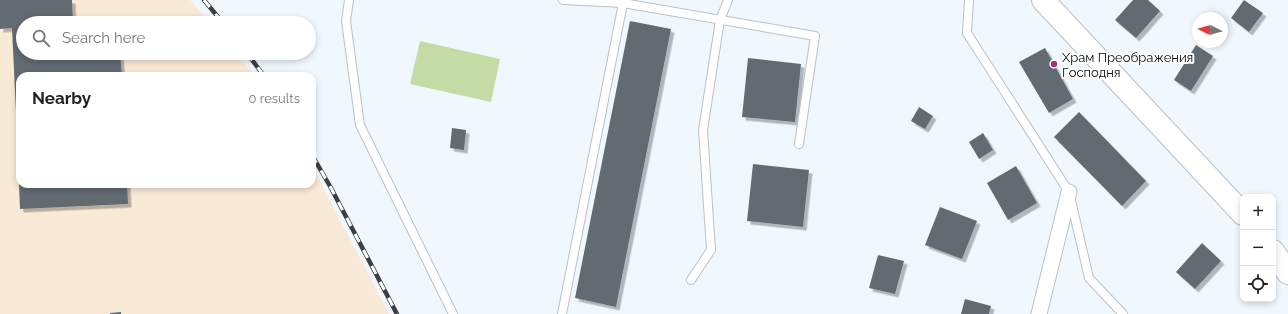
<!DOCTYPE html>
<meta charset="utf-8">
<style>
body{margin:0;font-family:Raleway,sans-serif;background:#f6f6f6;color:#222}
.controls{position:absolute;right:12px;bottom:12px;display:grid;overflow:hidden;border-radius:8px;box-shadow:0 2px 6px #0003}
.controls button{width:36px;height:36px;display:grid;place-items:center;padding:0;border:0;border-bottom:1px solid #e0e0e0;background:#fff;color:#222;font:20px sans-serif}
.compass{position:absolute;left:1192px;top:12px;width:36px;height:36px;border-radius:50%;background:#fff;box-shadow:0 2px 6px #0003;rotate:276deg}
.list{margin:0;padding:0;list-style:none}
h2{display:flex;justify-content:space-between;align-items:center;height:52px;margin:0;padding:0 16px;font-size:17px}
h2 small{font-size:13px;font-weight:400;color:#767676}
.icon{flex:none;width:22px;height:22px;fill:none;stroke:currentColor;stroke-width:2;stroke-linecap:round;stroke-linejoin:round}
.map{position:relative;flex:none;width:1288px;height:314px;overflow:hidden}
.search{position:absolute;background:#fff;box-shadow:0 2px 6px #0003;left:16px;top:16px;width:300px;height:44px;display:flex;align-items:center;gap:10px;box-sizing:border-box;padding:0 14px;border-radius:22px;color:#767676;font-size:15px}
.panel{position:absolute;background:#fff;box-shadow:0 2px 6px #0003;left:16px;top:72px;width:300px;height:116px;border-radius:12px}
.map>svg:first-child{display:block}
</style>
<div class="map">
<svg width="1288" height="314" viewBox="0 0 1288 314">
<defs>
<filter id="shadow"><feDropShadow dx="3.5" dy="3.5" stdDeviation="0" flood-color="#0004"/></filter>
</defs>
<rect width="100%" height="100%" fill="#f0f8fe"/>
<polygon fill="#f9ead7" points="0,0 190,0 210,23 23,23 23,53 236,53 255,76 20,76 20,184 312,184 312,166 389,314 0,314"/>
<polygon fill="#c3dca6" points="420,41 500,59 491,102 410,84"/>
<g fill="#626b72" filter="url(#shadow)">
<polygon points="0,0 72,0 73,23 23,23 23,53 120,53 122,76 20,76 20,175 19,175 12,28 0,29"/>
<polygon points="1133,0 1148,0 1160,11 1136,38 1115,20"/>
<polygon points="1244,0 1263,13 1249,32 1231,18"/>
<polygon points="630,21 671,29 616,307 575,298"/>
<polygon points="1196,45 1213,56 1191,91 1174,80"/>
<polygon points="1045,48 1073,99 1049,113 1019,62"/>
<polygon points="748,58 801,64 795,122 742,117"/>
<polygon points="919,107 933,116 925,129 911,121"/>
<polygon points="1079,112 1146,181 1122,206 1054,137"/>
<polygon points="452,128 466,130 464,150 450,148"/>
<polygon points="983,133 993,150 979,159 969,142"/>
<polygon points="753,164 809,170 803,227 747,221"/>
<polygon points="1016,166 1037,203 1008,220 987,183"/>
<polygon points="19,184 127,184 128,204 20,209"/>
<polygon points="940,207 977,221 962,259 925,245"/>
<polygon points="1202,243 1221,261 1195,289 1176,272"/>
<polygon points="878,255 904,261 895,294 869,288"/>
<polygon points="965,299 991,306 989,314 961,314"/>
<polygon points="121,312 121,314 110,314 110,313"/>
</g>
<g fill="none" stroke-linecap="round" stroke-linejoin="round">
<g stroke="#b8c2ca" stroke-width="10">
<g id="service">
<polyline points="349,0 346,21 360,125 453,314"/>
<polyline points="563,0 623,3 815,36 799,144"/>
<polyline points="969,0 967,33 1069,192 1089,278 1123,314"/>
<polyline points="691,280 711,250 703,130 720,20 728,0"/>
<polyline points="562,314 623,3"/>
</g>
</g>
<g stroke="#b8c2ca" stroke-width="17">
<polyline id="minor" points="1039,314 1069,192"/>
</g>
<g stroke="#b8c2ca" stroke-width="24">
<g id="secondary">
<polyline points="1043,0 1243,214"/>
<polyline points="1273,251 1288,273"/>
</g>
</g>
<use href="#service" stroke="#fff" stroke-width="8"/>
<use href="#minor" stroke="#fff" stroke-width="15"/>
<use href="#secondary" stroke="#fff" stroke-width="22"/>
<g stroke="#3c4043" stroke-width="4.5">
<g id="rail">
<polyline points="204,0 223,23"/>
<polyline points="247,53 264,76"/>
<polyline points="312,155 331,188 397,314"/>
</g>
</g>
<use href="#rail" stroke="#fff" stroke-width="3" stroke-dasharray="9" stroke-linecap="butt"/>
</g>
<circle fill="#ad3080" stroke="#fff" stroke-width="1.5" cx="1054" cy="64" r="4"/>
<g text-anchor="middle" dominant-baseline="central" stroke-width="4" stroke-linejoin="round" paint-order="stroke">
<g font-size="13" fill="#0a0d10" stroke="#fff" text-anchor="start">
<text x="1062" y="57">Храм Преображения<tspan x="1062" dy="15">Господня</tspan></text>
</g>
</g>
</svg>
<div class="controls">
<button>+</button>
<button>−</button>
<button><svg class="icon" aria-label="locate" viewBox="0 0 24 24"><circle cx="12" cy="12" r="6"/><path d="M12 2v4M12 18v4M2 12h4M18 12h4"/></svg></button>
</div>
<svg class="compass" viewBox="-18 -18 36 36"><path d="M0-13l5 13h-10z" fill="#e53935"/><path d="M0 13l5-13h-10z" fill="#767676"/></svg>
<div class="search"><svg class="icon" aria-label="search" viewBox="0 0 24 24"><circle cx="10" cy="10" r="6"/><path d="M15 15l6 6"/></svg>Search here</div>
<section class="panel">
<h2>Nearby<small>0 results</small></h2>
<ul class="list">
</ul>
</section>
</div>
